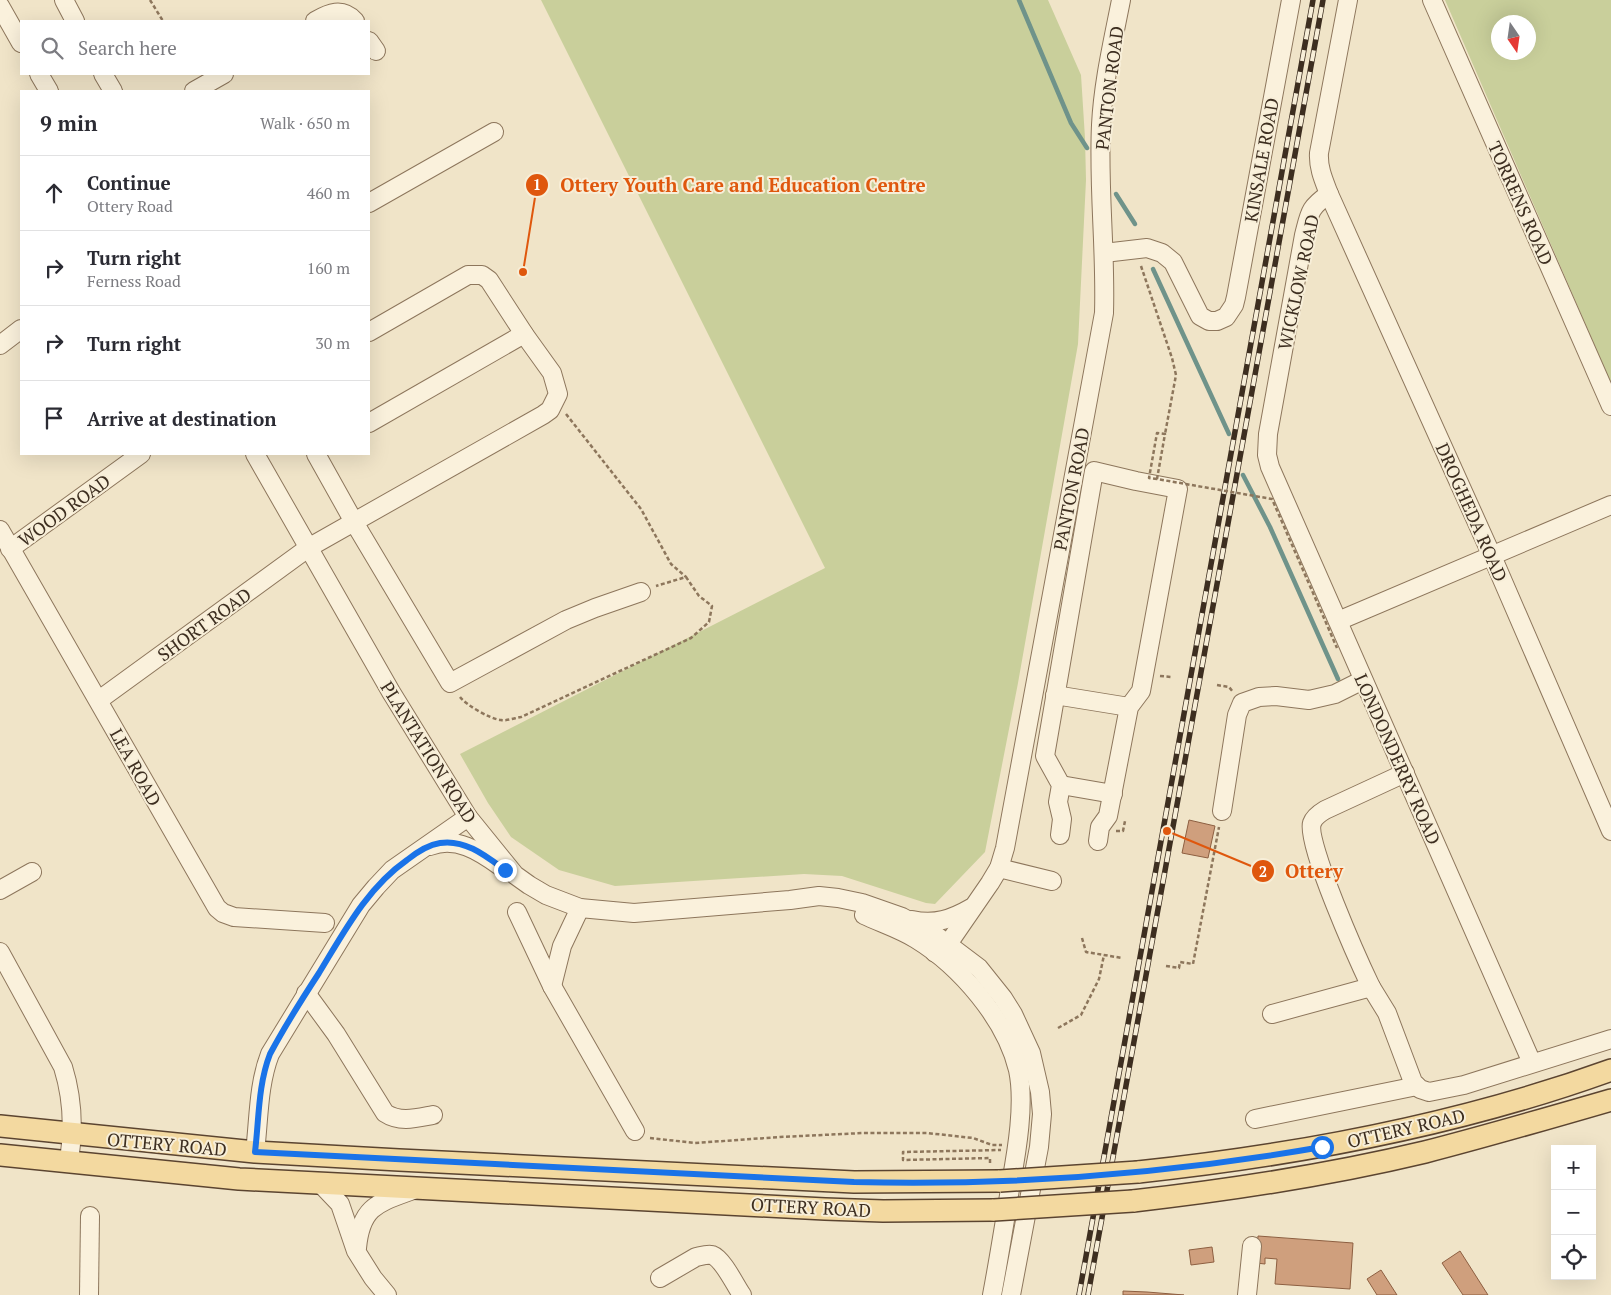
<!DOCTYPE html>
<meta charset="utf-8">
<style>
body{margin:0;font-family:"PT Serif",serif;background:#f7f7f7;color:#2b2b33}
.controls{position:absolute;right:15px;bottom:15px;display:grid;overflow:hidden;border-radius:0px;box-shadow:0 5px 20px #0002}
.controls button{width:45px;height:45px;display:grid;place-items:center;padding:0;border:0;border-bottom:1px solid #e1e1e2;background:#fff;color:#2b2b33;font:25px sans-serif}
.compass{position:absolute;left:1491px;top:15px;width:45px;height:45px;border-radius:50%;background:#fff;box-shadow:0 5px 20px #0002;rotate:167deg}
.stop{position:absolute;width:15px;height:15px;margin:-11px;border:4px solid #1a73e8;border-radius:50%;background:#fff}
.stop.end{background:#1a73e8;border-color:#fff;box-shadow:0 1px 5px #0008}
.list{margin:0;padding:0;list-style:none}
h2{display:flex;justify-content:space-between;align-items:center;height:65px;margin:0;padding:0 20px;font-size:21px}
h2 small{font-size:16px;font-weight:400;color:#7c7c81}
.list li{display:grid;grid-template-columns:32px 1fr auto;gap:15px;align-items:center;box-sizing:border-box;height:75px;padding:0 20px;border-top:1px solid #e1e1e2}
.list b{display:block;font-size:19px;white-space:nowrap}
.list p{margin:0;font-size:16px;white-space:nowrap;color:#7c7c81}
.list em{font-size:16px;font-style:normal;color:#7c7c81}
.icon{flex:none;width:28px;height:28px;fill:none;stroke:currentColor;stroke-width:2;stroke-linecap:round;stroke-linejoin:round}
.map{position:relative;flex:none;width:1611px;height:1295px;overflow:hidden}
.search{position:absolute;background:#fff;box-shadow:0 5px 20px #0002;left:20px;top:20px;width:350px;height:55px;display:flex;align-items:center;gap:12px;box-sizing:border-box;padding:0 18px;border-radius:0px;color:#7c7c81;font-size:19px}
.panel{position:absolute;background:#fff;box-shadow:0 5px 20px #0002;left:20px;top:90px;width:350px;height:365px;border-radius:0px}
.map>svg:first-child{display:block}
</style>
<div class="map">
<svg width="1611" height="1295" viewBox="0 0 1611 1295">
<rect width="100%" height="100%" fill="#f0e4c8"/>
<g fill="#c9cf9b" fill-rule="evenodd">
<polygon points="541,0 1048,0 1081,75 1085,138 1086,180 1078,344 1018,683 985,852 935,904 926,903 842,876 804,874 615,886 559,870 511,837 488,803 460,754 825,568"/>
<path d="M1445,0H1611V383ZM1498,22H1528V52H1498Z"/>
</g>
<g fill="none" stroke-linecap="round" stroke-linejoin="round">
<g stroke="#6f938a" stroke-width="4.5">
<polyline points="1019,0 1071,123 1087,148"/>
<polyline points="1116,194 1135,224"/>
<polyline points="1153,269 1229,434"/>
<polyline points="1243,475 1270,527 1338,679"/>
</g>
</g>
<g fill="#cf9f7d" stroke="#8d5f41">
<polygon points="1189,820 1215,826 1208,858 1182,853"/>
<polygon points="1258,1236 1353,1243 1350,1289 1275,1284 1277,1259 1265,1258 1265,1264 1256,1263"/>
<polygon points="1212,1247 1214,1262 1191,1265 1189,1250"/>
<polygon points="1460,1251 1488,1295 1463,1295 1442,1263"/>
<polygon points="1381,1270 1397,1295 1377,1295 1367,1279"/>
<polygon points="1123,1291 1147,1292 1184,1295 1123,1295"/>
</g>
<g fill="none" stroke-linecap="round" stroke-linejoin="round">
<g stroke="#8d765c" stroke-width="20">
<g id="minor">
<polyline points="64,0 75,21"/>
<path d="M1348,0L1319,153C1318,168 1324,181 1329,194L1492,556L1611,831"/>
<polyline points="1432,0 1611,406"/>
<polyline points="0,6 21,43"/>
<path d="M315,21C329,13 342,7 355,21"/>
<polyline points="369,41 376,51"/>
<polyline points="39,74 49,91"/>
<polyline points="103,74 113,91"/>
<polyline points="194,91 224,74"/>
<path d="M1329,194C1309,208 1310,212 1304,235L1268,434L1267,455L1270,467L1532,1063"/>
<polyline points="369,203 494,132"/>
<polyline points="1104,253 1147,248 1162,253 1173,262 1200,316 1209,321 1217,321 1226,317 1234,305 1236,297 1291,0"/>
<polyline points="0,345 21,329"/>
<polyline points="369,423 524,334"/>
<polyline points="255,454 391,692 468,817 515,875 529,885 546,895 580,908 634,913 790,900 819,896 838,898 862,903 902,917 934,934 979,968 1003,998 1013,1014 1031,1053 1040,1092 1042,1114 1039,1147 1011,1295"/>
<polyline points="316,454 354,522 450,683 566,620 595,608 641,592"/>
<polyline points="0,530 217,908 223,913 234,917 325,923"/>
<polyline points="10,549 141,454"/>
<polyline points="1338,621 1611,505"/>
<polyline points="1055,695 1129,707"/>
<polyline points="99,700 308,548 543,415 550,410 558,394 552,373 524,334 489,280 482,275 468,275 369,332"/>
<polyline points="1061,785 1113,794"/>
<polyline points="1222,811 1237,715 1242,703 1259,697 1276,696 1309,700 1335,694 1363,680"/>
<polyline points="1060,835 1062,819 1058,802 1061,785 1045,756 1094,471 1136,481 1178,489 1141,691 1129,707 1108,816 1100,827 1098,841"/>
<path d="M430,846C456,836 479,851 500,866"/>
<polyline points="999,868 1052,881"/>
<polyline points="0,890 32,872"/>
<polyline points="517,912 552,986 635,1131"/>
<path d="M864,915C881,923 900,929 916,939C960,966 1006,1019 1018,1070C1025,1103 1017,1150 1011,1183C1005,1220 999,1258 992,1295"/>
<path d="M912,920C935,925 952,919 971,908"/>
<path d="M0,952L63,1067C73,1099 74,1129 69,1161"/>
<path d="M935,953L948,944L990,883L999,868L1005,848L1104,313C1106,250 1098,188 1101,125C1103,83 1113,41 1121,0"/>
<polyline points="552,986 562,946 580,908"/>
<path d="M1371,987C1360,964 1305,842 1312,823C1314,817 1320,813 1325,810L1405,773"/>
<path d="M306,993L336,1034L385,1113C400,1123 417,1118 433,1115"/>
<polyline points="1272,1014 1371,987 1387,1013 1413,1082 1420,1089 1429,1092 1464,1085 1611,1039"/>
<polyline points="1255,1119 1417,1086"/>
<path d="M255,1152C259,1119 258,1085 270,1054L361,905L376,887L392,870L468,817"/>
<polyline points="320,1183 340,1204 356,1251 373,1278 387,1295"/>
<path d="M357,1248C361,1206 378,1203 413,1190"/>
<path d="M660,1278L696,1257C701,1256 707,1254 712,1255C723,1259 735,1285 742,1295"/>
<polyline points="89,1295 90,1216"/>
<polyline points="1247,1295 1252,1246"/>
</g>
</g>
<g stroke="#5b4430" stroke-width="24">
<g id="major">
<polyline points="0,1126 255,1152 399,1160 854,1182 1000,1181"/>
<polyline points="0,1155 239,1179 825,1209 883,1211 994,1210"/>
<path d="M1138,1172C1299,1155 1459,1125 1611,1070"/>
<path d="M1133,1201C1231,1190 1329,1175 1425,1152C1487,1136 1549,1118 1611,1100"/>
</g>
</g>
<g stroke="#8d765c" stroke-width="2.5" stroke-dasharray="4 2.5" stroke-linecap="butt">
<polyline points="150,0 163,21"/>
<polyline points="1141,266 1172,358 1176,375 1165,434"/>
<polyline points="566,414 641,509 671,564 686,577"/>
<polyline points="1160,676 1171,677"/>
<polyline points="1217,685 1229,687 1233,692"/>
<path d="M460,697C466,705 490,719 501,720C507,721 515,718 521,717L691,638L709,622L712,606L699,596L686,577L656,586"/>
<polyline points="1116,831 1123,831 1125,821"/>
<polyline points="1082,938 1086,952 1122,958"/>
<polyline points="1166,966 1179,968 1180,962 1193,964 1219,827"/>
<polyline points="1058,1028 1081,1015 1099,979 1104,955"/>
<polyline points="650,1138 695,1143 780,1137 863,1133 927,1133 973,1138 992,1145 1002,1145"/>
<polyline points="990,1163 990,1158 903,1160 903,1152 1001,1150"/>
</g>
<use href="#minor" stroke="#faf1dc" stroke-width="18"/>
<use href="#major" stroke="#f3d9a0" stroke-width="21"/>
<g stroke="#3d2e20" stroke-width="5.5">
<g id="rail">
<polyline points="1079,1295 1313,0"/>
<polyline points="1088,1295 1323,0"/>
</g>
</g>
<use href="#rail" stroke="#f7eed8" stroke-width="4" stroke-dasharray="11" stroke-linecap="butt"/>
<g stroke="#5b4430" stroke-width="24" stroke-linecap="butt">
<g id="major-bridge">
<polyline points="1000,1181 1138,1172"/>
<polyline points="994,1210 1133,1201"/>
</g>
</g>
<polyline stroke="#8d765c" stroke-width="2.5" stroke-dasharray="4 2.5" stroke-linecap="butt" points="1157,479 1149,478 1157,433 1165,434 1157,479 1272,499 1337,648"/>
<use href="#major-bridge" stroke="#f3d9a0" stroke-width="21"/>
</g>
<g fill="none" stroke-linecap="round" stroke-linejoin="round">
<path stroke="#1a73e8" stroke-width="6" d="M505,870C486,856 465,839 440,843C427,845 417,852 407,860C367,888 344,932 319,973C302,999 285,1026 270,1054C258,1085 259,1119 255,1152L854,1182C1011,1186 1167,1174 1322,1147"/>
</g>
<g text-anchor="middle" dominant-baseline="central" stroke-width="4" stroke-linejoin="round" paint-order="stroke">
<g font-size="18" fill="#3d2e20" stroke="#f7eed8">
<text transform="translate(1109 88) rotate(-83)">PANTON ROAD</text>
<text transform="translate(1261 160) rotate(-80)">KINSALE ROAD</text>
<text transform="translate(1521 203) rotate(66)">TORRENS ROAD</text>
<text transform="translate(1298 282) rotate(-78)">WICKLOW ROAD</text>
<text transform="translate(1071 489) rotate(-79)">PANTON ROAD</text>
<text transform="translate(64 510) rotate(-36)">WOOD ROAD</text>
<text transform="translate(1472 512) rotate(66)">DROGHEDA ROAD</text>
<text transform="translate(204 624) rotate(-36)">SHORT ROAD</text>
<text transform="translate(429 752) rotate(58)">PLANTATION ROAD</text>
<text transform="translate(1398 759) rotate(66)">LONDONDERRY ROAD</text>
<text transform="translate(136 767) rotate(61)">LEA ROAD</text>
<text transform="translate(1406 1128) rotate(-13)">OTTERY ROAD</text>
<text transform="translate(167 1144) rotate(5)">OTTERY ROAD</text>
<text transform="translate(811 1207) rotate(3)">OTTERY ROAD</text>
</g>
</g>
<path fill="none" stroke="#df570d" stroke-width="2" d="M523 272L537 185M1167 831L1263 871"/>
<g fill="#df570d" stroke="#f7eed8" stroke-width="2">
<circle cx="523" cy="272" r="5"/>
<circle cx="1167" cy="831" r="5"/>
<circle cx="537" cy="185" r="12"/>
<circle cx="1263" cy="871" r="12"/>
</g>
<g font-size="15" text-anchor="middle" font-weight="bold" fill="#fff">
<text x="537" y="190">1</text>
<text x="1263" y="877">2</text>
</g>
<g font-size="19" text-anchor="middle" font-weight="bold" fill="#df570d" stroke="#f7eed8" stroke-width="4" stroke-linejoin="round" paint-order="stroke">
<text x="743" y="192">Ottery Youth Care and Education Centre</text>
<text x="1314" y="878">Ottery</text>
</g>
</svg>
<div class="controls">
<button>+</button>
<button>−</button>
<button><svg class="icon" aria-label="locate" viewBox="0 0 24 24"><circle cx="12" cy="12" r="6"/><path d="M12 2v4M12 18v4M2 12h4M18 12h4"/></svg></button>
</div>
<svg class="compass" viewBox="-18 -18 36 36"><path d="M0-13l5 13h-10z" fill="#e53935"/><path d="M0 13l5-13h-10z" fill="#7c7c81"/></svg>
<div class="stop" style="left:1322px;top:1147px"></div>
<div class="stop end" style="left:505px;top:870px"></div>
<div class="search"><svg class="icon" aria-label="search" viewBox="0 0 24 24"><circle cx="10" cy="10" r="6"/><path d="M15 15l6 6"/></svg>Search here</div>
<section class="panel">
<h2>9 min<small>Walk · 650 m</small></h2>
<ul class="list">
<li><svg class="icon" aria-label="ahead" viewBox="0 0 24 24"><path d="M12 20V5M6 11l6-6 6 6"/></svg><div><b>Continue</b><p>Ottery Road</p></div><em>460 m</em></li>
<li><svg class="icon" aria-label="right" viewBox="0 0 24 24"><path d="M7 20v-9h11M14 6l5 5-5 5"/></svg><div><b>Turn right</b><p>Ferness Road</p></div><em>160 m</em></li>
<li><svg class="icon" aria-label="right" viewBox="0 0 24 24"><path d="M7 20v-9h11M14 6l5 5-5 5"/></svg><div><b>Turn right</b></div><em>30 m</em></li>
<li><svg class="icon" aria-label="arrive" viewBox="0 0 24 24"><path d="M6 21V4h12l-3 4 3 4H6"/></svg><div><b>Arrive at destination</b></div></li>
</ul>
</section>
</div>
